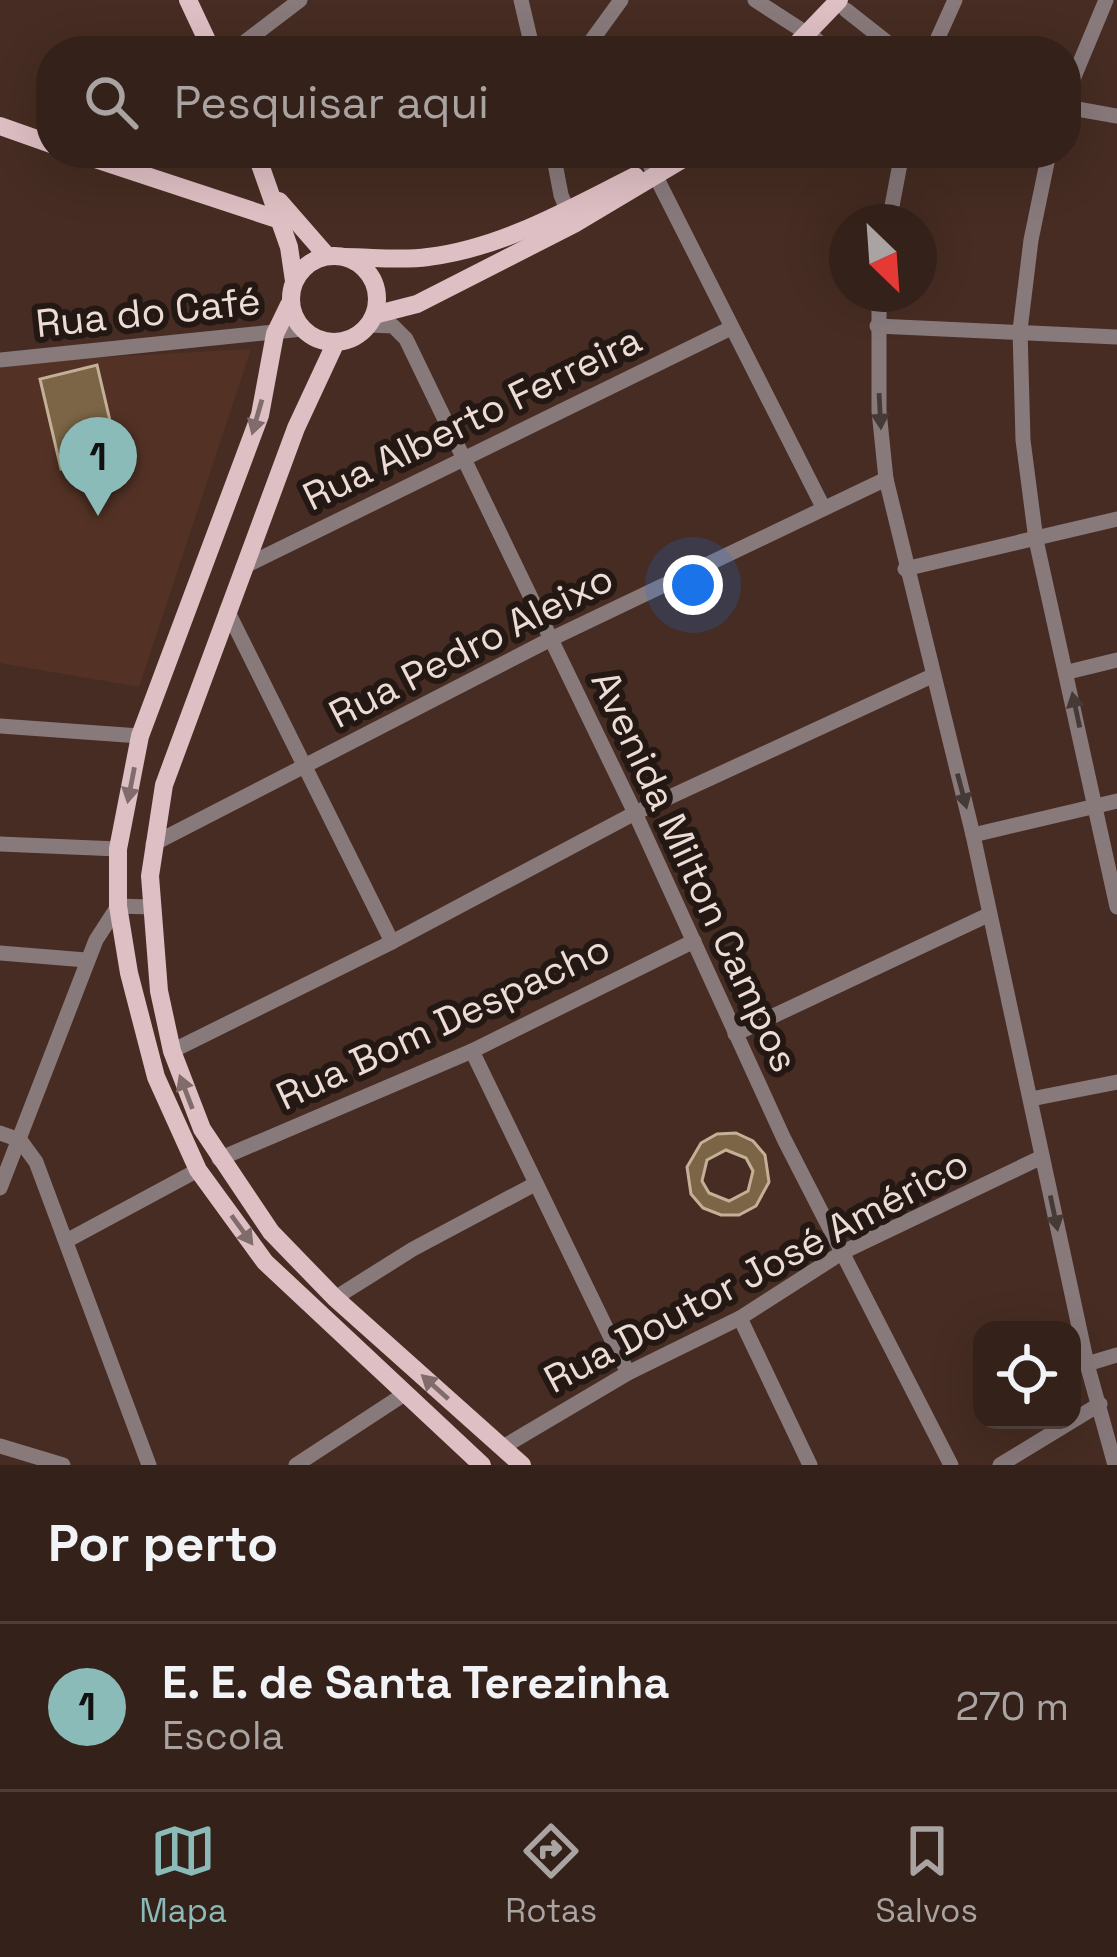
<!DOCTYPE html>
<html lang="pt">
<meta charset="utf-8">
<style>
body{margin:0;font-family:"Space Grotesk",sans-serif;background:#3f2e27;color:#f1f3f6}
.controls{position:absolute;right:36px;bottom:36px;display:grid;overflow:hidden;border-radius:24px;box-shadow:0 12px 48px #0002}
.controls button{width:108px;height:108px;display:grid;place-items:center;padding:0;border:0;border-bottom:3px solid #4e3e39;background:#34211a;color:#f1f3f6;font:60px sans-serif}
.compass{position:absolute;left:829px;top:204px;width:108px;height:108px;border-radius:50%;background:#34211a;box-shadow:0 12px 48px #0002;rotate:155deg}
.you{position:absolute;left:693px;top:585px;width:42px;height:42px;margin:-30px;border:9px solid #fff;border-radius:50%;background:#1a73e8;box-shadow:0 0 0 18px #1a73e833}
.badge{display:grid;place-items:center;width:78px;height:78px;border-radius:50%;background:#8bbbb9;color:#111;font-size:39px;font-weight:700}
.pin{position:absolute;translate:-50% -99px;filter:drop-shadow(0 3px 6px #0008)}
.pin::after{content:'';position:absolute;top:63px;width:42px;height:36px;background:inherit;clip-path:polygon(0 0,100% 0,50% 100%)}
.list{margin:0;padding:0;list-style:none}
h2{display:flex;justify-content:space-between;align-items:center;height:156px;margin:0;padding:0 48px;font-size:51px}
h2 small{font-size:39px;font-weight:400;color:#a9a3a2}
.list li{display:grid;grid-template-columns:78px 1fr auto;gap:36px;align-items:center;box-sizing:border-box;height:168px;padding:0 48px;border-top:3px solid #4e3e39}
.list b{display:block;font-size:45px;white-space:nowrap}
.list p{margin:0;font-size:39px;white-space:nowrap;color:#a9a3a2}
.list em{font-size:39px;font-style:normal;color:#a9a3a2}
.icon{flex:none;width:66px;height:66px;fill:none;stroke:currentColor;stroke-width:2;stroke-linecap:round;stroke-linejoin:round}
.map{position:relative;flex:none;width:1117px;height:1465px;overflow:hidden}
.search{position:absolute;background:#34211a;box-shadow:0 12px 48px #0002;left:36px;right:36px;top:36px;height:132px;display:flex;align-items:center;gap:30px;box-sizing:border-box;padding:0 42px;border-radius:48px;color:#a9a3a2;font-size:45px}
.sheet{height:324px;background:#34211a}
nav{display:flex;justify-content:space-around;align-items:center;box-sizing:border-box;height:168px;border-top:3px solid #4e3e39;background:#34211a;font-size:33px;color:#a9a3a2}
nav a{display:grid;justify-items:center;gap:6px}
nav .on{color:#8bbbb9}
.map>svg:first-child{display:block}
</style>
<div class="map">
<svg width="1117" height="1465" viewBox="0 0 1117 1465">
<rect width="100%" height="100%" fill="#462c22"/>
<polygon fill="#533225" points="251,349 139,687 0,663 0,368 52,360"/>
<g fill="#7b6546" stroke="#c4b096" stroke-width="3" fill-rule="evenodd">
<polygon points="97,365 118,455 61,469 40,379"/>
<path d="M736,1133L753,1141L765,1155L769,1182L756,1206L739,1215H721L703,1208L691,1194L687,1167L701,1143L717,1134ZM726,1150L746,1158L753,1171L748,1191L729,1201L709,1193L702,1181L707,1160Z"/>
</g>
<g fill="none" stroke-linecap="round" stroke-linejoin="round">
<g stroke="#88797b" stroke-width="15">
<polyline points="521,0 533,51"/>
<polyline points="755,0 817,40"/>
<polyline points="846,10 898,51"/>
<polyline points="233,51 300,0"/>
<polyline points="584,51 621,0"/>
<polyline points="932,51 955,0"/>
<polyline points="1066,96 1106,0"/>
<polyline points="1066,107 1117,116"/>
<polyline points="553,153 561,195 571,219"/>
<polyline points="1049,153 1031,240 1020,330 1023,440 1036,540 1117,907"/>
<polyline points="651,167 823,507"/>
<polyline points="889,222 902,153"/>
<polyline points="879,294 879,411 886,479 973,835 1087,1364 1115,1465"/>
<polyline points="369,325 393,326 406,339 635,813 784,1139 951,1465"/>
<polyline points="877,326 1117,337"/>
<polyline points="0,360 303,329"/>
<polyline points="243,567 731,328"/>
<polyline points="905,569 1117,519"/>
<polyline points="227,610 392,942"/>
<polyline points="1068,672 1117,660"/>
<polyline points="0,726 140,736"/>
<polyline points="973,835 1117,801"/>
<polyline points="0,844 118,849"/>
<polyline points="153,844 549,640 886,479"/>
<polyline points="0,953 86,960"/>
<polyline points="735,1034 988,915"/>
<polyline points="172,1051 392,942 635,813 932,676"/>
<polyline points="472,1051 628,1373"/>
<polyline points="1031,1099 1117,1082"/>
<polyline points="0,1133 20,1140 36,1162 149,1465"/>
<polyline points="219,1159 472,1051 694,941"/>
<polyline points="0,1188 96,940 118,906 150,907"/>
<polyline points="68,1240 198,1170"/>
<polyline points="335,1298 413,1249 535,1184"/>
<polyline points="740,1318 810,1465"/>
<polyline points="1087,1364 1117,1355"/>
<polyline points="0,1446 63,1465"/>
<polyline points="503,1447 628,1373 740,1318 843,1252 1042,1157"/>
<polyline points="296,1465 403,1395"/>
<polyline points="1000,1465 1100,1404"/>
</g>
<g stroke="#debfc3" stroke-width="18">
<polyline points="188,0 212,51"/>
<polyline points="790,51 839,0"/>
<polyline points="0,126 51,144"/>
<polyline points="77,153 280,220"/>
<polyline points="256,153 289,247 294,281"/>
<polyline points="279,201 327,256"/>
<circle cx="334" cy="299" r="43"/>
<path d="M344,257C372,257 401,261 428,257C502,248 569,209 635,176"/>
<polyline points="289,305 275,334 260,415 140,736 118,849 118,906 129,973 156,1077 198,1170 265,1262 482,1465"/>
<polyline points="374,315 417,304 574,224 693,153"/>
<polyline points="336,342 296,428 164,785 150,876 159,991 172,1051 202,1129 271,1232 335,1298 522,1465"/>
</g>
</g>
<defs><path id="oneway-solid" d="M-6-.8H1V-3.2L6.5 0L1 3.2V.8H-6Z" transform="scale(3)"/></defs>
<g fill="#463a37">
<use href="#oneway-solid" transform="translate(880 411) rotate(87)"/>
<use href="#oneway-solid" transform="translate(1076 710) rotate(-102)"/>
<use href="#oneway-solid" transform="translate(962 791) rotate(75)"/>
<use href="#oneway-solid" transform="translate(1054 1213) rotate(78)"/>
</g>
<g fill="#806c6b">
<use href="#oneway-solid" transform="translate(257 417) rotate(106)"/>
<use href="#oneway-solid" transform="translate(131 785) rotate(101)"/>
<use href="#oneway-solid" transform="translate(186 1092) rotate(-111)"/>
<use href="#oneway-solid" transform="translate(242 1230) rotate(54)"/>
<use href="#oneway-solid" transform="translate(435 1387) rotate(-138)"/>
</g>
<g text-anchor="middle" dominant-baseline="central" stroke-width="12" stroke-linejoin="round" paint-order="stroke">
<g font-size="39" fill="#eddcd5" stroke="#231813">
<text transform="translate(148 312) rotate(-6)">Rua do Café</text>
<text transform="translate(472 418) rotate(-26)">Rua Alberto Ferreira</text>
<text transform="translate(471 646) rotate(-27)">Rua Pedro Aleixo</text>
<text transform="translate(695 871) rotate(65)">Avenida Milton Campos</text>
<text transform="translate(443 1022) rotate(-25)">Rua Bom Despacho</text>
<text transform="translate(756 1271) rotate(-28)">Rua Doutor José Américo</text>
</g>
</g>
</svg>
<div class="controls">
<button><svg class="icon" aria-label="locate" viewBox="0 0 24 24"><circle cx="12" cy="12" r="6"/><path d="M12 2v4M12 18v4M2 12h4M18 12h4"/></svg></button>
</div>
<svg class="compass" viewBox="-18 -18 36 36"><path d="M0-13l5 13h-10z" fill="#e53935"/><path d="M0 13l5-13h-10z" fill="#a9a3a2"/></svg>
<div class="you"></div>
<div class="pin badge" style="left:98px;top:516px">1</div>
<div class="search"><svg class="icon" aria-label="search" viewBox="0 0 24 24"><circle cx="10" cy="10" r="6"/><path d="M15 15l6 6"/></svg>Pesquisar aqui</div>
</div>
<section class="sheet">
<h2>Por perto<small></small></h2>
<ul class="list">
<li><span class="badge">1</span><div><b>E. E. de Santa Terezinha</b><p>Escola</p></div><em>270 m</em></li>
</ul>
</section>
<nav>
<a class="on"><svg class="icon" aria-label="map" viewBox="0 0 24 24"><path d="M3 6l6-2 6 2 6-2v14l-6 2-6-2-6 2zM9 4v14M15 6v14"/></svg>Mapa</a>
<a><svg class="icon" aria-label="directions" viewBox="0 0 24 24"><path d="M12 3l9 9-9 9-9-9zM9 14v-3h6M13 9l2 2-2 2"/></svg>Rotas</a>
<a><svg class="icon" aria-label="saved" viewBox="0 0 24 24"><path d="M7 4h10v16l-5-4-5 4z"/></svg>Salvos</a>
</nav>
